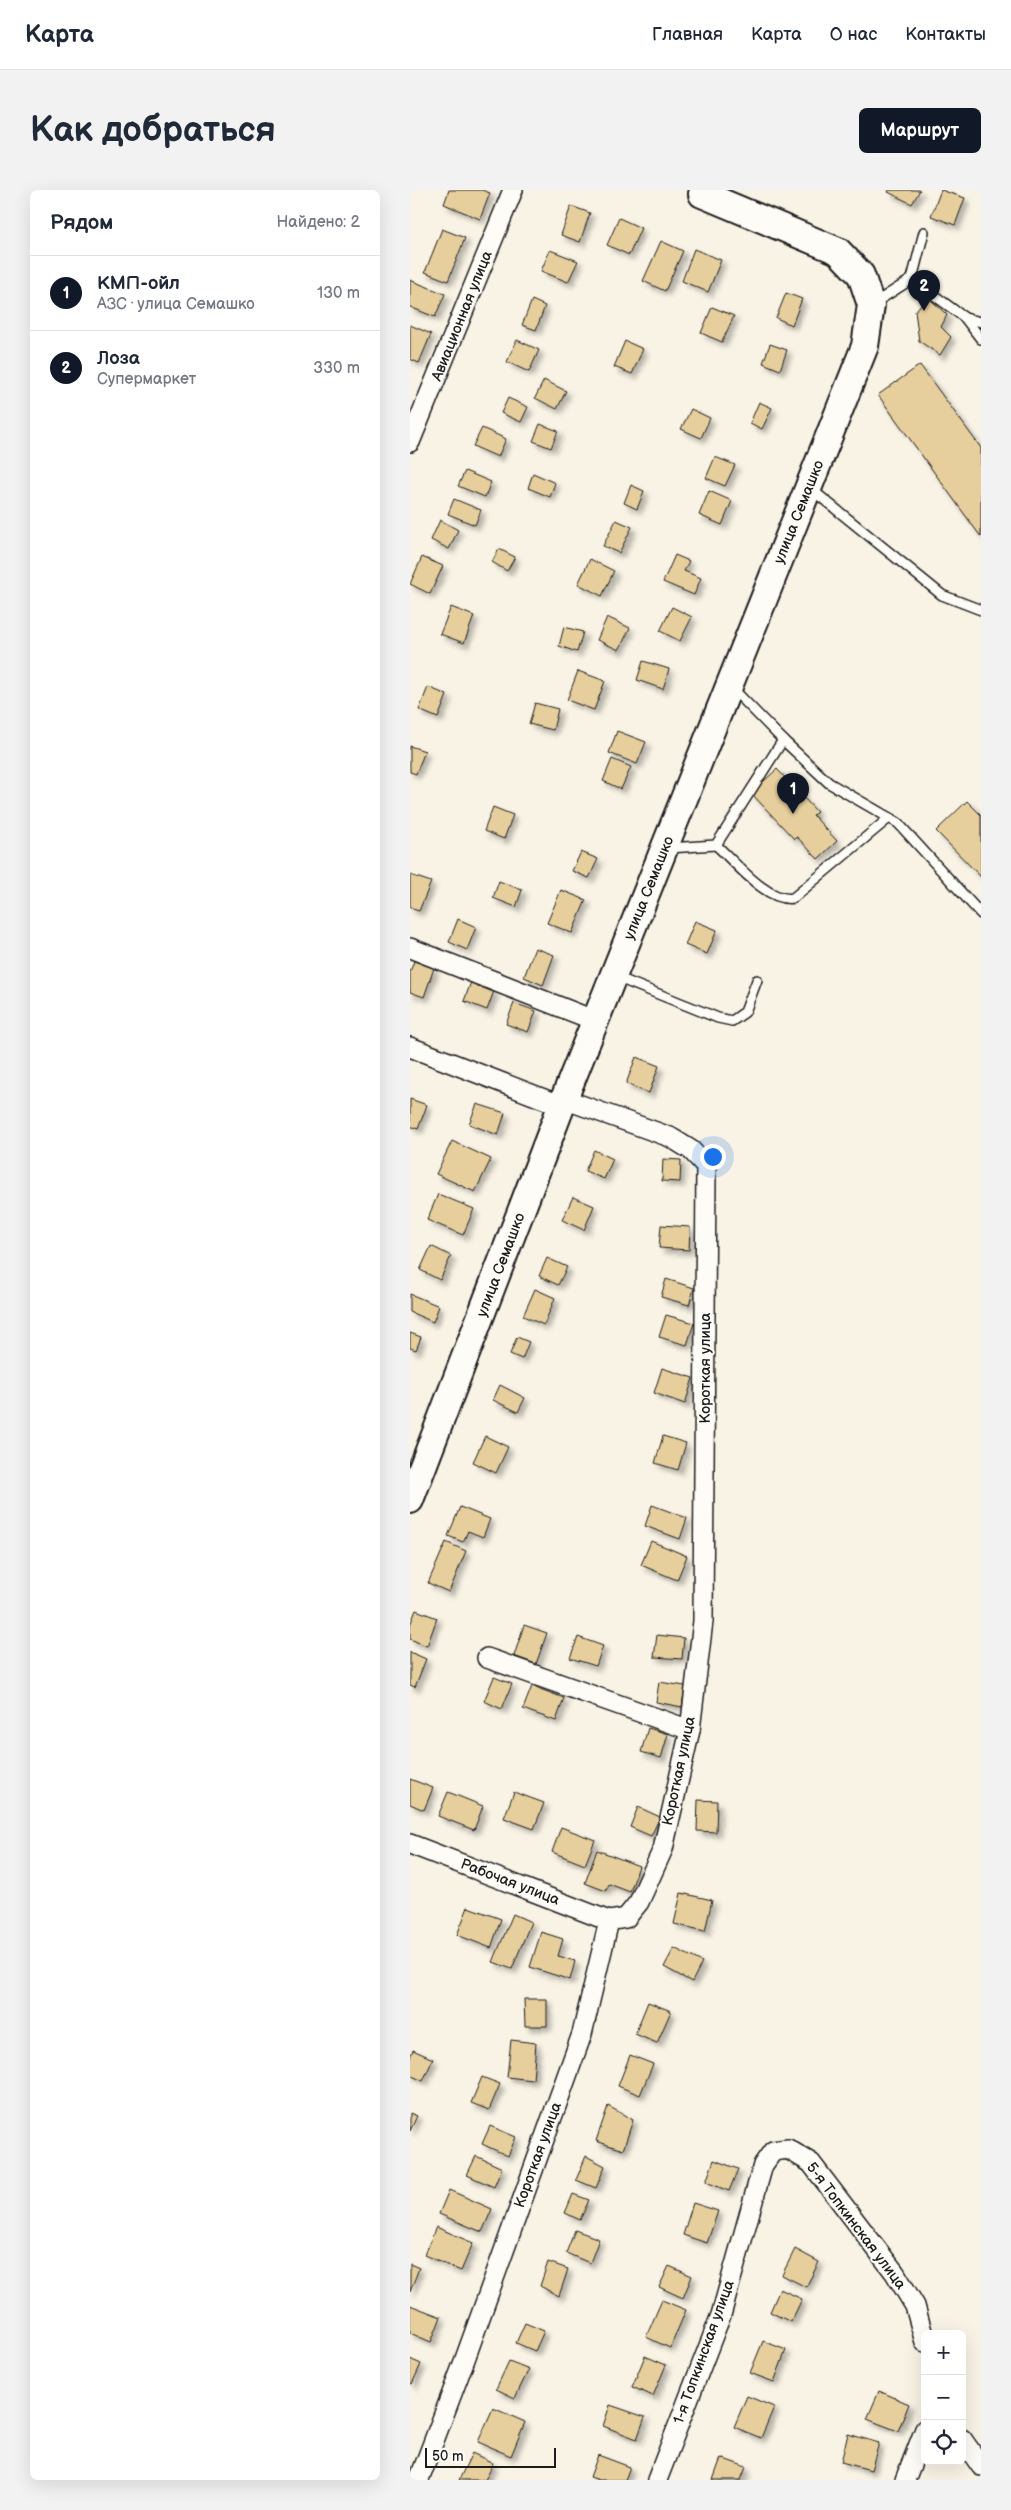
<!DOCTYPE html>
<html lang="ru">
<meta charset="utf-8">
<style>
body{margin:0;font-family:"Balsamiq Sans",sans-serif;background:#f2f2f3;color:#1f2937}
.controls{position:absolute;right:15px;bottom:15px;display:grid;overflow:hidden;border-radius:8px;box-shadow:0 5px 20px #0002}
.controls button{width:45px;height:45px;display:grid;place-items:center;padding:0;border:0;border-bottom:1px solid #e0e1e3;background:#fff;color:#1f2937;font:25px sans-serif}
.scale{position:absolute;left:15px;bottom:12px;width:131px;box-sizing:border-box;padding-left:5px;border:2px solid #1c1c1c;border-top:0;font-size:14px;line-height:18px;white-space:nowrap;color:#1c1c1c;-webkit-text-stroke:4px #fdfcf7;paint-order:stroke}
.you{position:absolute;left:302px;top:966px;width:18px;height:18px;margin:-12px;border:4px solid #fff;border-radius:50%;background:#1a73e8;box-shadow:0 0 0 8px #1a73e833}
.badge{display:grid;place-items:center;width:32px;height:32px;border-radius:50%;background:#111827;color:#fff;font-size:16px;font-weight:700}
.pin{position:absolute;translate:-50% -41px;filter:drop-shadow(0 1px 2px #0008)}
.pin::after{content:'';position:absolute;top:26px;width:18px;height:15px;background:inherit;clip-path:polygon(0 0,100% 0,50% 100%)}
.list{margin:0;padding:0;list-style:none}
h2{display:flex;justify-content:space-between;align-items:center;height:65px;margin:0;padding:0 20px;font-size:21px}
h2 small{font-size:16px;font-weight:400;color:#747a83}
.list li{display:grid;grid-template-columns:32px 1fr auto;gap:15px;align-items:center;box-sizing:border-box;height:75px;padding:0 20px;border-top:1px solid #e0e1e3}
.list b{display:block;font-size:19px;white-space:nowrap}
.list p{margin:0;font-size:16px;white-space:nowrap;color:#747a83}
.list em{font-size:16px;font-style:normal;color:#747a83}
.icon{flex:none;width:28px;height:28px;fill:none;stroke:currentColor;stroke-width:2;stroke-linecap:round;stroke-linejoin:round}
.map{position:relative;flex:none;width:571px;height:2290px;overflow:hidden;border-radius:8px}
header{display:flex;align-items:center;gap:30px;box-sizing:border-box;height:70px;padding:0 25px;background:#fff;border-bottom:1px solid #e0e1e3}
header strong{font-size:24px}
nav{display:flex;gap:28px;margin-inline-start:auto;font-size:18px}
.intro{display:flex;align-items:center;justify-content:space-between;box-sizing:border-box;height:120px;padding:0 30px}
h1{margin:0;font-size:35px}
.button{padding:12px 22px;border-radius:8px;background:#111827;color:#fff;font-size:18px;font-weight:700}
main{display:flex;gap:30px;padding:0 30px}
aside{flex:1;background:#fff;border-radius:8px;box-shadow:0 5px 20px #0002}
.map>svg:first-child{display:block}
</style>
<header>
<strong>Карта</strong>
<nav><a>Главная</a><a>Карта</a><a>О нас</a><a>Контакты</a></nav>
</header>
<div class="intro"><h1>Как добраться</h1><a class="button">Маршрут</a></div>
<main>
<aside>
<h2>Рядом<small>Найдено: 2</small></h2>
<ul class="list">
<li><span class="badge">1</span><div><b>КМП-ойл</b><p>АЗС · улица Семашко</p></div><em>130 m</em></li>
<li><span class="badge">2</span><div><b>Лоза</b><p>Супермаркет</p></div><em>330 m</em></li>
</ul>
</aside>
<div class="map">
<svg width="571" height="2290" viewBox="0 0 571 2290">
<defs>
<filter id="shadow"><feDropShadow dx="4.5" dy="4.5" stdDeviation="2.5" flood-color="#0004"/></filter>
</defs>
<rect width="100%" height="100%" fill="#f9f3e5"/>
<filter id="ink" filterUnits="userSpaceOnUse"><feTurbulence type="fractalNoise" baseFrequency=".02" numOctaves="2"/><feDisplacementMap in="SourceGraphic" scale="10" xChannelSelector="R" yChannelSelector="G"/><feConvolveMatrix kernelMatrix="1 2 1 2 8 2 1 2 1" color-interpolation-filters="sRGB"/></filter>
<g filter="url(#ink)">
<g fill="#e7cf9d" stroke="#1c1c1c" filter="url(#shadow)">
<polygon points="39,0 72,0 80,3 70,29 34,14"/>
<polygon points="479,0 510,0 502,14 478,2"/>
<polygon points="531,0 555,8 545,35 521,26"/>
<polygon points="161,16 180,23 170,52 151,45"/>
<polygon points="209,28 231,38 219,65 197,55"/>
<polygon points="32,39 55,48 38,91 15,82"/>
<polygon points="251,51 273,61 255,101 233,91"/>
<polygon points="284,59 311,70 298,102 272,91"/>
<polygon points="140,60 168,71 158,92 131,81"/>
<polygon points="0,90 35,104 25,127 0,117"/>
<polygon points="376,103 392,109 382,135 366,128"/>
<polygon points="518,107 537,125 531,137 541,147 530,165 509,151 505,121"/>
<polygon points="122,110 135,116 126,140 112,135"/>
<polygon points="302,117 324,126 312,152 291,143"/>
<polygon points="0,135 21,144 9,173 0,169"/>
<polygon points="107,150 129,160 119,182 97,172"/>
<polygon points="215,151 233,159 222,184 204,177"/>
<polygon points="360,154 377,160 370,180 353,173"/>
<polygon points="510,175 571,258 571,347 468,205"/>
<polygon points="134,190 156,201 147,219 125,208"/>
<polygon points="98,208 118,217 111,232 91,223"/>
<polygon points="349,212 362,218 352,239 340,233"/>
<polygon points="281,219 300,228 291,248 271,239"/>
<polygon points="130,234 148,241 141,258 123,251"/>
<polygon points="72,238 96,249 88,267 63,256"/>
<polygon points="305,267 325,275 315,296 296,288"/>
<polygon points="55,281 81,292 75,307 48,296"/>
<polygon points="123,283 145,293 140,307 118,298"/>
<polygon points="221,295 234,301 227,319 214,313"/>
<polygon points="299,301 322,311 312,335 289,325"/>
<polygon points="44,309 71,320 65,335 38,324"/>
<polygon points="30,330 48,340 39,359 21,350"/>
<polygon points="206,330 222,337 209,363 193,356"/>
<polygon points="89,359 105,367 97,381 82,372"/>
<polygon points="265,365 279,371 274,381 291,388 284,405 253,392"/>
<polygon points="12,367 33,376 20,404 0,394"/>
<polygon points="180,369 204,381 192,406 168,394"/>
<polygon points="41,417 64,426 54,453 30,444"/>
<polygon points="262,417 282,427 270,451 250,441"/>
<polygon points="197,427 220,438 209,460 187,450"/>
<polygon points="154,437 173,442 167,462 149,456"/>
<polygon points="233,471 259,479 253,499 227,490"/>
<polygon points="168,481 195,491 184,520 157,510"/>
<polygon points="18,497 37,505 28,528 9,520"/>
<polygon points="125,513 148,519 143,540 119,534"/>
<polygon points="207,541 236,552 227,574 199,563"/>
<polygon points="0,556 15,561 6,584 0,582"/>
<polygon points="202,569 221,577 211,599 193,591"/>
<polygon points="367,579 407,622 403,625 427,651 408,669 387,647 384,649 341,603"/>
<polygon points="557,611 571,625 571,687 526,641"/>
<polygon points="83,617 103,625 94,649 74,641"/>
<polygon points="171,662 188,669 179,688 162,681"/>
<polygon points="0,685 21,692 9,721 0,718"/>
<polygon points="89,691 112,700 106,717 83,708"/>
<polygon points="151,700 176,710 162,743 137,733"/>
<polygon points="48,729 66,737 57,760 39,752"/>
<polygon points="285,731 307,740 297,764 275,755"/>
<polygon points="125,758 144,765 133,795 114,787"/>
<polygon points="4,771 24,778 14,807 0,802 0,782"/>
<polygon points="61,792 84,801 77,820 54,811"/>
<polygon points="104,813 126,821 118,842 96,834"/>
<polygon points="226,867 249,876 239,903 216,894"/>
<polygon points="0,909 17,915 8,939 0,936"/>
<polygon points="67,914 95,923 88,945 59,934"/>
<polygon points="42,951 81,969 65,1002 26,984"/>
<polygon points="184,960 203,969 194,989 175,981"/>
<polygon points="253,969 271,970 270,992 252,991"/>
<polygon points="28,1004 64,1019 53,1045 17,1030"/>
<polygon points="163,1007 184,1016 174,1040 152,1030"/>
<polygon points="251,1035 280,1037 279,1060 249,1058"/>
<polygon points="21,1056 41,1066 30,1090 10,1080"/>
<polygon points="137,1068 157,1077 148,1095 129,1086"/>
<polygon points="256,1089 284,1098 279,1115 251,1107"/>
<polygon points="125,1099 145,1108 134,1135 113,1126"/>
<polygon points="0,1104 29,1116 23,1132 0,1122"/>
<polygon points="256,1125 284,1133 277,1155 249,1147"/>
<polygon points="0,1143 11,1147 6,1160 0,1158"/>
<polygon points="107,1147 119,1152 112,1169 100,1164"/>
<polygon points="252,1178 283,1188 275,1214 244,1203"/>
<polygon points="90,1195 115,1208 108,1222 83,1210"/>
<polygon points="75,1246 98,1257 86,1283 63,1272"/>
<polygon points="253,1246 276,1253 268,1280 245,1273"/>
<polygon points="242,1315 277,1328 270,1349 235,1336"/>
<polygon points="50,1317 80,1329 73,1347 58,1341 53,1352 38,1346"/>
<polygon points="241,1351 277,1366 267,1390 231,1375"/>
<polygon points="36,1352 56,1361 39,1402 18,1393"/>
<polygon points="6,1420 27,1428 17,1456 0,1449 0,1435"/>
<polygon points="114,1435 137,1443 126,1474 104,1466"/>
<polygon points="247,1445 274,1448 272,1469 244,1467"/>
<polygon points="168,1447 193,1456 186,1476 160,1468"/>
<polygon points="0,1462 16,1469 5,1497 0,1495"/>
<polygon points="84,1487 102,1494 92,1519 74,1511"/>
<polygon points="249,1492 275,1496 272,1517 246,1512"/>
<polygon points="122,1496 154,1508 146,1531 113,1519"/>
<polygon points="238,1538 258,1544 251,1568 231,1562"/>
<polygon points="0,1589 23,1598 14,1620 0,1614"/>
<polygon points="38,1602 73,1616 64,1640 28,1626"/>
<polygon points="104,1602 134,1613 124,1639 94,1628"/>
<polygon points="288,1610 307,1611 306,1642 287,1641"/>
<polygon points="228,1617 250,1627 241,1646 220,1637"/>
<polygon points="151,1637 185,1650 175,1675 142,1662"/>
<polygon points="187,1660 229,1676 220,1702 199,1694 196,1701 175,1693"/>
<polygon points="271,1703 302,1710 295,1741 264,1734"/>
<polygon points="58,1717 91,1729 81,1758 47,1745"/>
<polygon points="103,1724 121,1732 102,1779 83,1772"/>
<polygon points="131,1742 153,1749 148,1766 165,1771 160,1790 120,1777"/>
<polygon points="264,1758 292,1772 282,1792 254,1777"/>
<polygon points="114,1809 137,1809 137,1836 115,1836"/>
<polygon points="238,1812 261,1821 247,1853 225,1844"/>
<polygon points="101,1850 126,1853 123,1890 97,1887"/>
<polygon points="3,1860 23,1869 13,1891 0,1885 0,1867"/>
<polygon points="220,1865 243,1874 230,1905 208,1896"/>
<polygon points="72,1887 90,1894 79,1920 61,1913"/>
<polygon points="198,1916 223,1930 213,1960 186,1951"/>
<polygon points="0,1923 7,1926 0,1941"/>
<polygon points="80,1936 106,1947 98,1966 72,1954"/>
<polygon points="66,1966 92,1978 84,1997 57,1985"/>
<polygon points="176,1966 195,1976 186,1998 166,1990"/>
<polygon points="304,1970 328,1979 319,2001 296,1992"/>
<polygon points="39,2000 82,2019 72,2042 29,2024"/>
<polygon points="163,2004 179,2010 170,2030 155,2023"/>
<polygon points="283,2013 308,2021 297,2053 273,2045"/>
<polygon points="26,2037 63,2053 51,2081 14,2065"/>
<polygon points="165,2040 189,2049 180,2073 156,2063"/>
<polygon points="385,2059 409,2072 396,2097 372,2085"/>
<polygon points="138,2072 158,2079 149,2106 130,2096"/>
<polygon points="0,2074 9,2078 0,2102"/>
<polygon points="259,2076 282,2086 273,2108 249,2097"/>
<polygon points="370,2099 392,2109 381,2132 360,2122"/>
<polygon points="252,2110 276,2120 260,2158 236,2147"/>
<polygon points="0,2115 31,2127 21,2152 0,2143"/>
<polygon points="115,2133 134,2141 125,2161 106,2153"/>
<polygon points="353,2151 376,2160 364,2192 340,2183"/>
<polygon points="235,2166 256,2175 243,2206 222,2197"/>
<polygon points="0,2169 11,2174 2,2194 0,2193"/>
<polygon points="99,2171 119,2179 105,2208 86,2199"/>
<polygon points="469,2201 499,2214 488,2241 457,2229"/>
<polygon points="337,2206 364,2217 351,2248 324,2237"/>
<polygon points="200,2215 235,2227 227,2249 193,2236"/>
<polygon points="83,2218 115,2232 101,2266 68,2252"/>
<polygon points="438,2244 469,2253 461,2280 431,2272"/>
<polygon points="62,2263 83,2273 75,2290 49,2290"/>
<polygon points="188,2265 220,2277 215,2290 189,2290 180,2287"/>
<polygon points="311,2268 336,2277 331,2290 303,2290"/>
</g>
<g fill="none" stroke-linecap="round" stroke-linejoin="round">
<g stroke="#1c1c1c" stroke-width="12">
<g id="service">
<polyline points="502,89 514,42"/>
<polyline points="463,114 502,89 555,128 571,132"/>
<polyline points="555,128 571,149"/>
<polyline points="401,299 532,405 571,420"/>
<polyline points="373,550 419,593 488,633 571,724"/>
<path d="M306,655C324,671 358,713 383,708L479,628"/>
<polyline points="258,658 306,655 373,550 321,497"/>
<polyline points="206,787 308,828 322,831 335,822 347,790"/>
</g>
</g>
<g stroke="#1c1c1c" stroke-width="22">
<g id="minor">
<polyline points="0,252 103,0"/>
<polyline points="0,758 186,831"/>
<polyline points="0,857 152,916"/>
<polyline points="154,909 260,947 281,960 296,976 293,1431 280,1540 253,1659 229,1712 216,1728 199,1731"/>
<polyline points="77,1468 280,1540"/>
<polyline points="0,1654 199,1731"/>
<polyline points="552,2249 571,2276"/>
<polyline points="9,2290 55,2169 172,1844 199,1731"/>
<polyline points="247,2290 311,2125 353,1975 363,1961 378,1959 401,1973 485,2083 505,2116 515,2152"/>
<polyline points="495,2290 515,2239"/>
</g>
</g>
<g stroke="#1c1c1c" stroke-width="30">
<polyline id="secondary" points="0,1310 154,909 455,156 461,115 451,85 428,61 292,4 294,0"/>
</g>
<use href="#service" stroke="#fdfcf7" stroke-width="9"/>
<use href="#minor" stroke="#fdfcf7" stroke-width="19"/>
<use href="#secondary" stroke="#fdfcf7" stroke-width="26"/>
</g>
</g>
<g text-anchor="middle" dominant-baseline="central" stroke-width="4" stroke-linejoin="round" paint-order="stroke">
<g font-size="15" fill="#1c1c1c" stroke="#fdfcf7">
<text transform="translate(52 126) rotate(-68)">Авиационная улица</text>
<text transform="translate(389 322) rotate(-68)">улица Семашко</text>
<text transform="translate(239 698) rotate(-68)">улица Семашко</text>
<text transform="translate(91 1075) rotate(-69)">улица Семашко</text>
<text transform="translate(295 1178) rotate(-90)">Короткая улица</text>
<text transform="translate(269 1581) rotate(-78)">Короткая улица</text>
<text transform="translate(100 1692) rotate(21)">Рабочая улица</text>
<text transform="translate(128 1965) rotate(-70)">Короткая улица</text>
<text transform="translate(446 2036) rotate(53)">5-я Топкинская улица</text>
<text transform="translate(294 2162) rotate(-70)">1-я Топкинская улица</text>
</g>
</g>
</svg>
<div class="controls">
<button>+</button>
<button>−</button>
<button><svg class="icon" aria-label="locate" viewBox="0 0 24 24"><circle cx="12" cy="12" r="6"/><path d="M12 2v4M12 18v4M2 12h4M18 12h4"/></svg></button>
</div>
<div class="scale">50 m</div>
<div class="you"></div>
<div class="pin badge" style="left:383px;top:624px">1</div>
<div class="pin badge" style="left:514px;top:121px">2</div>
</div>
</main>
